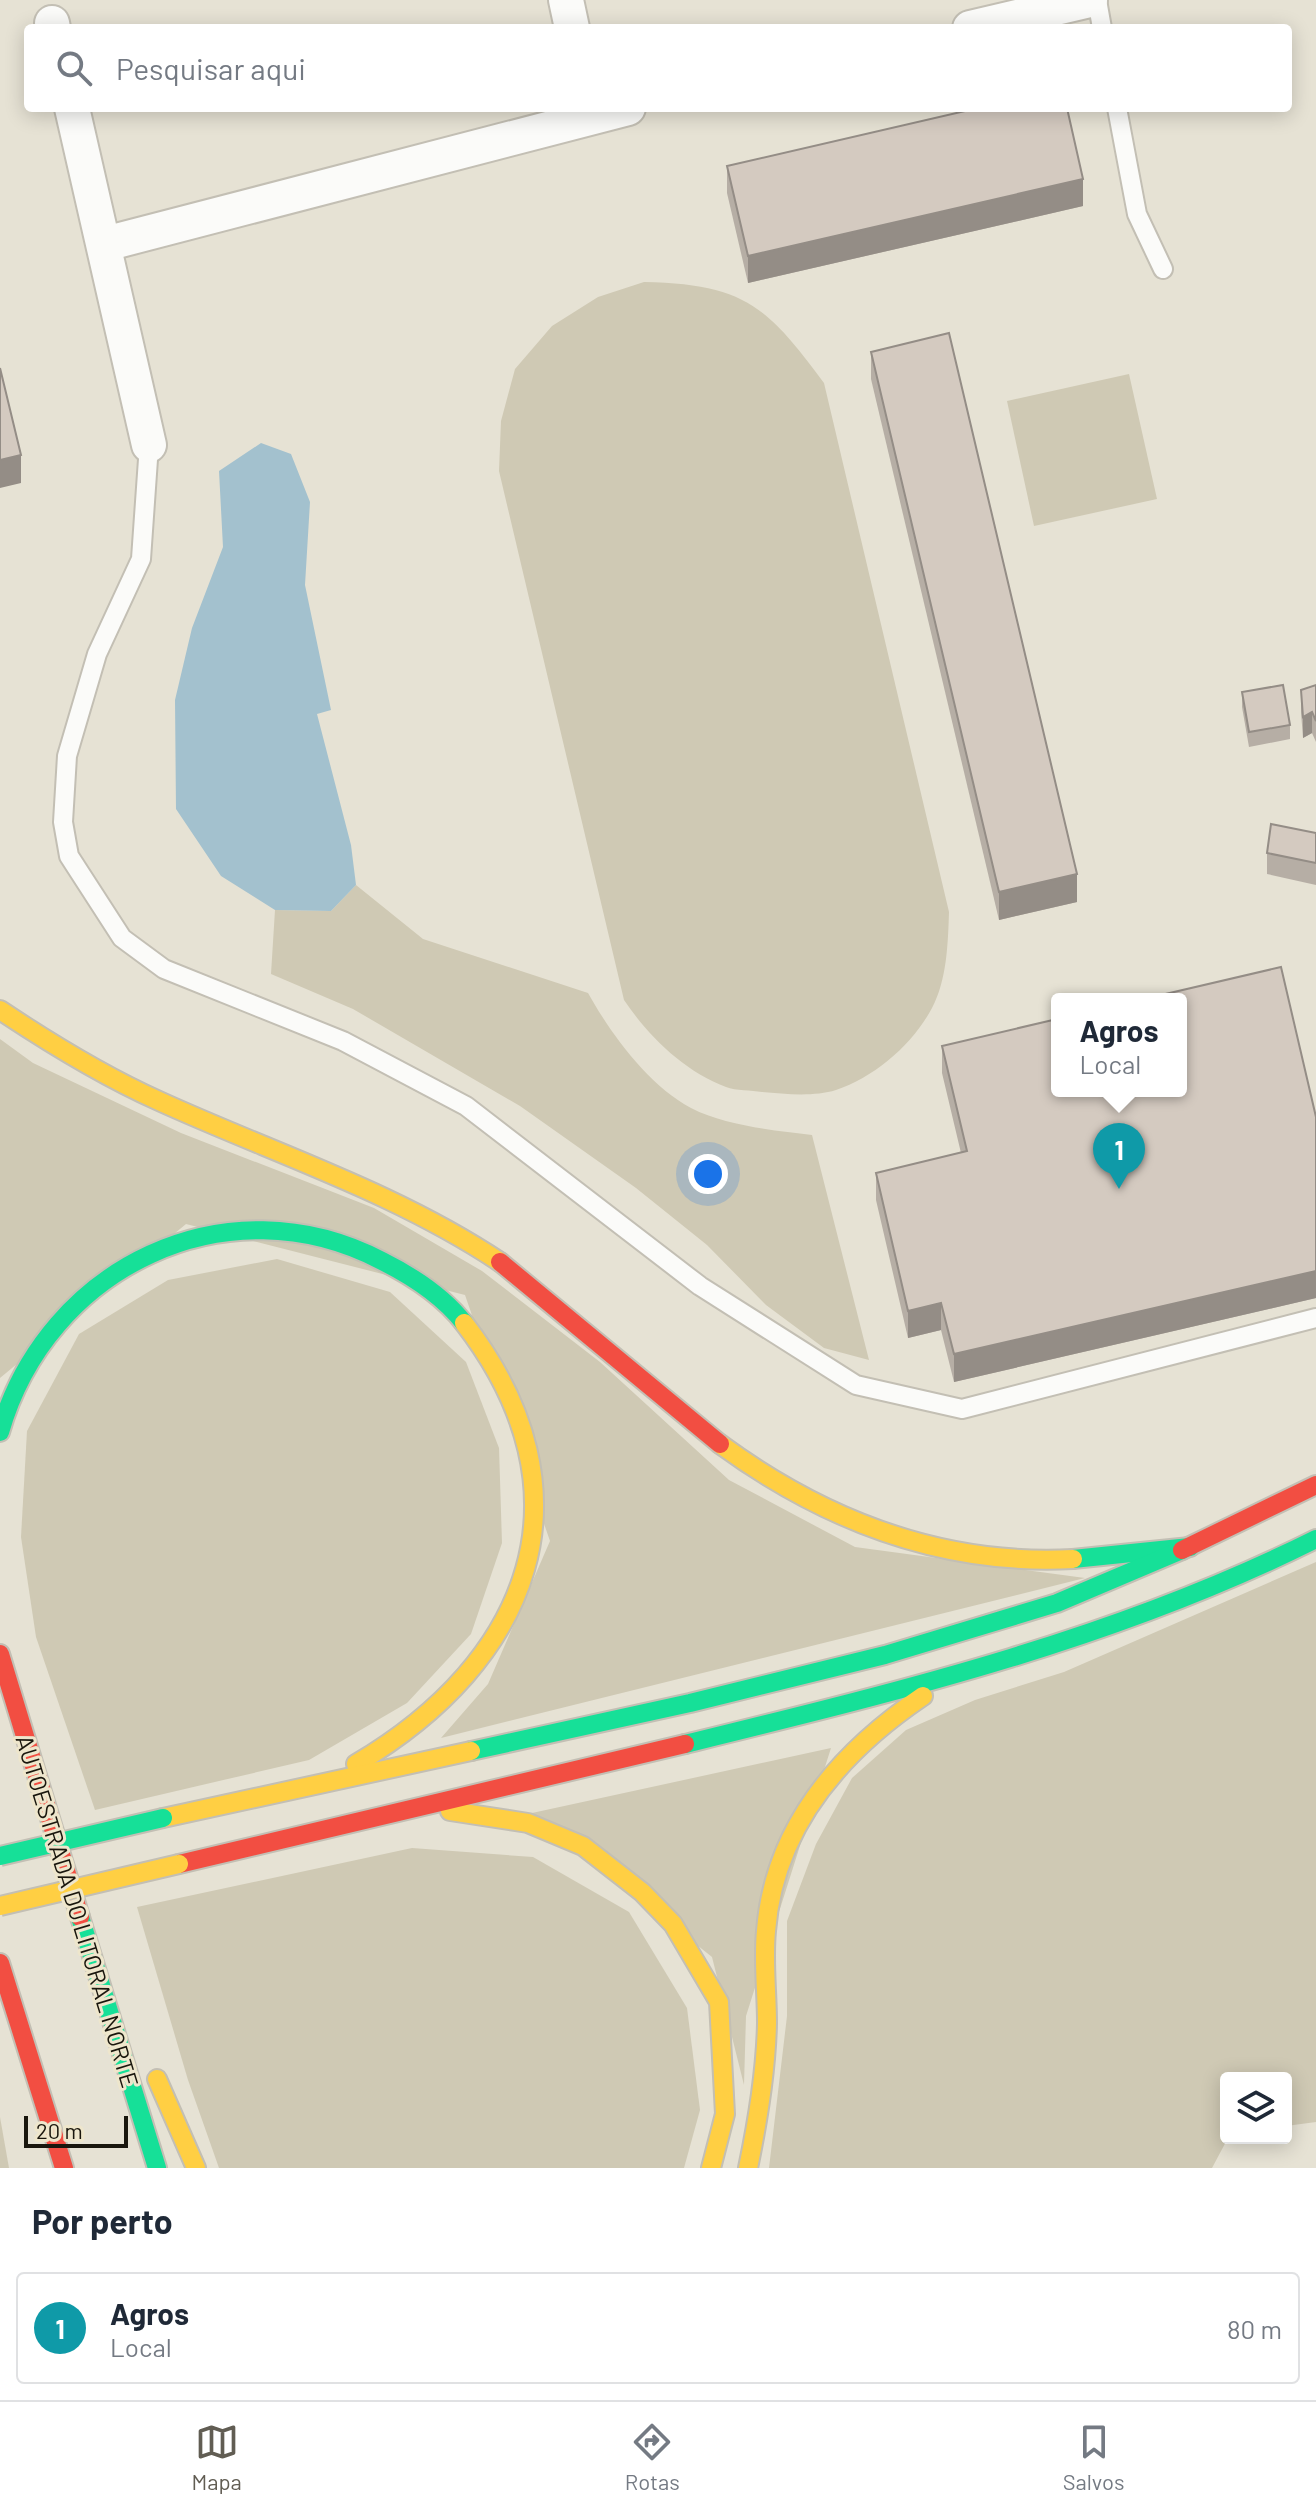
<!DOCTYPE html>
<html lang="pt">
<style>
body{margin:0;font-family:Barlow,sans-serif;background:#f2f2f3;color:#1f2937}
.controls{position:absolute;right:24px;bottom:24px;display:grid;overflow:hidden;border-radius:8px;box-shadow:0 4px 20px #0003}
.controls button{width:72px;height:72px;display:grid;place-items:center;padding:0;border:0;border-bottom:2px solid #e0e1e3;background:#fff;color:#1f2937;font:40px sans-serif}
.scale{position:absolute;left:24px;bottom:20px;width:104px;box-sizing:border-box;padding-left:8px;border:4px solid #19160d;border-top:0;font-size:22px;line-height:28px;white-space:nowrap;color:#19160d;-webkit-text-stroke:6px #eee6cc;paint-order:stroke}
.you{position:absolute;left:708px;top:1174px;width:28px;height:28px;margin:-20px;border:6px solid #fff;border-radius:50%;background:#1a73e8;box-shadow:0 0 0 12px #1a73e833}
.badge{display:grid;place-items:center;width:52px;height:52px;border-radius:50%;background:#615d53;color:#fff;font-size:26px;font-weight:700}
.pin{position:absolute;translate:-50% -66px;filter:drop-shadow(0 2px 4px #0008)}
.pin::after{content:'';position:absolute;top:42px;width:28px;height:24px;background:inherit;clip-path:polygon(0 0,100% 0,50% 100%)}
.popup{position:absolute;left:1051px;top:993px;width:136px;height:104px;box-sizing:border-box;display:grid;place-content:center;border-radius:8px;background:#fff;filter:drop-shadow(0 2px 6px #0005);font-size:26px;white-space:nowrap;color:#747a83}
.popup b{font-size:30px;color:#1f2937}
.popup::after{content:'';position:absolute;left:50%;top:100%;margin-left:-16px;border:16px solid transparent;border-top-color:#fff}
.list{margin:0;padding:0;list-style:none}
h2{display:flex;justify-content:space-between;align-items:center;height:104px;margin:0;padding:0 32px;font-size:34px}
h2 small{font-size:26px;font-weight:400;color:#747a83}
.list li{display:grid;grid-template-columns:52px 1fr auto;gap:24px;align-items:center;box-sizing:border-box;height:112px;margin:0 16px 16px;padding:0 16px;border:2px solid #e0e1e3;border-radius:8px}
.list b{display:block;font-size:30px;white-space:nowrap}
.list p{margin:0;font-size:26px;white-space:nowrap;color:#747a83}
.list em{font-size:26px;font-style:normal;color:#747a83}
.icon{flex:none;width:44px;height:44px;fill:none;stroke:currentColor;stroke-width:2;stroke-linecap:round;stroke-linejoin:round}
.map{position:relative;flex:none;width:1316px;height:2168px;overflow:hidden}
.search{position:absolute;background:#fff;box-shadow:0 4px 20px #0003;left:24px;right:24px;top:24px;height:88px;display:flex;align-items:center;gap:20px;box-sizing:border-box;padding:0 28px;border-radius:8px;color:#747a83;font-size:30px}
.sheet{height:232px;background:#fff}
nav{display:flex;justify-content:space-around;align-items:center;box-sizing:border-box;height:112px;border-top:2px solid #e0e1e3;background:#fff;font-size:22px;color:#747a83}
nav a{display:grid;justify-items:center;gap:4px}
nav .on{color:#615d53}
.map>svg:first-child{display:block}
</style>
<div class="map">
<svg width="1316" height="2168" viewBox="0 0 1316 2168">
<rect width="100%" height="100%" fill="#e6e2d4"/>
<g fill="#cfc9b4">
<path d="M644,282C744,284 767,306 824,383L949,912C948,943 947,980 932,1008C913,1044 875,1077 836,1090C814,1097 785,1094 762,1092C751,1090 736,1091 726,1087C684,1071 649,1037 624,1000L499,471L501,421L515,369L552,326L598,297Z"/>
<polygon points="1129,374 1157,499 1034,526 1007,401"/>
<path d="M356,885L423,939L588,993C611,1034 648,1085 691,1108C726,1126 773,1130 812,1135L869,1360L824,1348L766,1305L707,1245L636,1188L520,1106L353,1009L271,974L275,910L331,911Z"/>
<polygon points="0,1039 33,1063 181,1133 374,1208 482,1271 600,1362 729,1480 855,1547 1085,1578 441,1738 488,1684 550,1541 465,1295 186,1224 0,1378"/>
<polygon points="277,1259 390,1292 466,1362 499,1448 502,1543 471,1634 407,1703 309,1760 95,1810 36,1637 21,1537 27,1431 79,1334 168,1280"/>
<polygon points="1316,1562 1316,2122 1286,2126 1286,2078 1226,2078 1228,2138 1212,2168 769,2168 787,2016 787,1921 816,1844 852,1778 906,1730 975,1700 1064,1672"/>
<polygon points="831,1748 746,2016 744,2085 712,1957 532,1813"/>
<polygon points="412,1848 533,1857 629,1912 687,2008 700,2110 684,2168 219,2168 188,2080 137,1907"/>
<polygon points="0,2117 9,2168 0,2168"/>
</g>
<polygon fill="#a3c1ce" points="261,443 291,454 310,502 305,585 331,710 317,714 351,845 356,885 331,911 275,910 221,876 176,809 175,700 192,628 223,547 219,471"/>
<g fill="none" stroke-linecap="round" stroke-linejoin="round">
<g stroke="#c3bfb4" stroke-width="22">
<g id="lane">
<polyline points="1097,0 1102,28"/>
<polyline points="1117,108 1137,214 1163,269"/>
<polyline points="149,445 141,559 97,654 67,756 63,822 69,856 122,938 164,969 343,1041 466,1106 700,1286 856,1385 962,1409 1316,1318"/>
</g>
</g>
<g stroke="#c3bfb4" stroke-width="38">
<g id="street">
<polyline points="566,0 572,28"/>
<polyline points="52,23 53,28"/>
<polyline points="970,28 1090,0"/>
<polyline points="72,108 149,445"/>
<polyline points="105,244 628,108"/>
</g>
</g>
<g stroke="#c3bfb4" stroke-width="22">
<g id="fast">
<path d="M0,1432C47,1267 227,1180 382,1261C412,1276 443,1296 464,1323"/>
<polyline points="1073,1559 1190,1547"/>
<path d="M685,1744C901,1691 1116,1639 1316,1539"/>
<polyline points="471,1751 690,1703 885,1655 1057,1603 1182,1550"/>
<polyline points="80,1917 157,2168"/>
</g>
</g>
<g stroke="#c3bfb4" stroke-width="22">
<g id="slow">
<path d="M0,1010C51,1044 103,1076 159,1101C273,1153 395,1192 500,1262"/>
<path d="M720,1444C824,1520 941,1566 1073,1559"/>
<path d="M356,1764C531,1661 596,1494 464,1323"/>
<polyline points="450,1811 528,1823 583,1846 642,1892 673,1924 719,2002 725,2114 711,2168"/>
<polyline points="163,1818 471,1751"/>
<polyline points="157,2079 196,2168"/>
<path d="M748,2168C758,2120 766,2072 767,2023C767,1992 763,1961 766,1931C774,1827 840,1752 923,1696"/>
</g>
</g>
<g stroke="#c3bfb4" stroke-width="22">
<g id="jam">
<polyline points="500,1262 720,1444"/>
<polyline points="1182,1550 1316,1485"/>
<polyline points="0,1654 80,1917"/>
<polyline points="179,1864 685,1744"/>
<polyline points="0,1963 64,2168"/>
</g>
</g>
<use href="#lane" stroke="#fbfbf9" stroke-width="18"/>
<use href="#street" stroke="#fbfbf9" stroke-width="34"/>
<use href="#fast" stroke="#16e098" stroke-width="18"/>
<use href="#slow" stroke="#ffcf43" stroke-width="18"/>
<use href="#jam" stroke="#f24e42" stroke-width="18"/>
<g stroke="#c3bfb4" stroke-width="22" stroke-linecap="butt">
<polyline id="fast-bridge" points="0,1856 163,1818"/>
</g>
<g stroke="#c3bfb4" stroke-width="22" stroke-linecap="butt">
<polyline id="slow-bridge" points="0,1906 179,1864"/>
</g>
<use href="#fast-bridge" stroke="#16e098" stroke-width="18"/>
<use href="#slow-bridge" stroke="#ffcf43" stroke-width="18"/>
</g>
<g fill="#b6aea5">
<polygon points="727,166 1083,206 748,283 727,193"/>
<polygon points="871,352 1077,902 999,920 871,379"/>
<polygon points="1316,685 1316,742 1312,733 1303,738 1301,712 1301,690"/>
<polygon points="1242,692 1290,725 1290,739 1249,747 1242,707"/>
<polygon points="1316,833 1316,885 1267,874 1267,853"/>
<polygon points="942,1046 1316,1117 1316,1298 954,1382 941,1330 908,1338 876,1200 876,1173 961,1153 942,1073"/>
</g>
<g fill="#948d86">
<polygon points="1083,179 1083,206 748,283 748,256"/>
<polygon points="21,455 21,483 0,488 0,460"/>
<polygon points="1312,712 1312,733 1303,738 1303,717"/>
<polygon points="1077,874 1077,902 999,920 999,892"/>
<polygon points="1316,1271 1316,1298 954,1382 954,1354"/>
<polygon points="941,1303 941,1330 908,1338 908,1311"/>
</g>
<g fill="#d4cac0" stroke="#948d86" stroke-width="2">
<polygon points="978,108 1067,108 1083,179 748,256 727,166"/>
<polygon points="949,333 1077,874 999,892 871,352"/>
<polygon points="0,368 21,455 0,460"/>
<polygon points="1283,685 1290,725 1249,732 1242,692"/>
<polygon points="1316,685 1316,721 1312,712 1303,717 1301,690"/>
<polygon points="1271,824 1316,833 1316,863 1267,853"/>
<polygon points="1281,967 1316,1117 1316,1271 954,1354 941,1303 908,1311 876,1173 967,1151 942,1046 1057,1019 1057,1091 1181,1091 1181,999 1144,999"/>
</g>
<g text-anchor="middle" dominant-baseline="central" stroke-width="6" stroke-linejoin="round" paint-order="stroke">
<g font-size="24" fill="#19160d" stroke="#eee6cc">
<text transform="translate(78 1911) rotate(73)">AUTOESTRADA DO LITORAL NORTE</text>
</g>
</g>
</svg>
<div class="controls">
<button><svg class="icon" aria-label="layers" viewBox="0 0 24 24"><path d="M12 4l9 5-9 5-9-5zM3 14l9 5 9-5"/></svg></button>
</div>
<div class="scale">20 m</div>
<div class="you"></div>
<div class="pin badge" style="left:1119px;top:1189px;background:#0f9aa8">1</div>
<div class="popup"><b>Agros</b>Local</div>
<div class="search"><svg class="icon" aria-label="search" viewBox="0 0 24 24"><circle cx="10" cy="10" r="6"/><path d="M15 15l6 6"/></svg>Pesquisar aqui</div>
</div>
<section class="sheet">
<h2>Por perto<small></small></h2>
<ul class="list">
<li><span class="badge" style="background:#0f9aa8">1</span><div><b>Agros</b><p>Local</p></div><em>80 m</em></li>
</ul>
</section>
<nav>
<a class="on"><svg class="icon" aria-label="map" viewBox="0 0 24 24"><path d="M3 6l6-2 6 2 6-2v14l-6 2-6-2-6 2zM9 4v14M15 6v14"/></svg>Mapa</a>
<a><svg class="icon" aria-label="directions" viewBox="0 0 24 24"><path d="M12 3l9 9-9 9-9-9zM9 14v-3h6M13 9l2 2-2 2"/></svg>Rotas</a>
<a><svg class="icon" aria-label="saved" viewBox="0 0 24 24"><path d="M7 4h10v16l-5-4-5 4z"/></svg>Salvos</a>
</nav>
